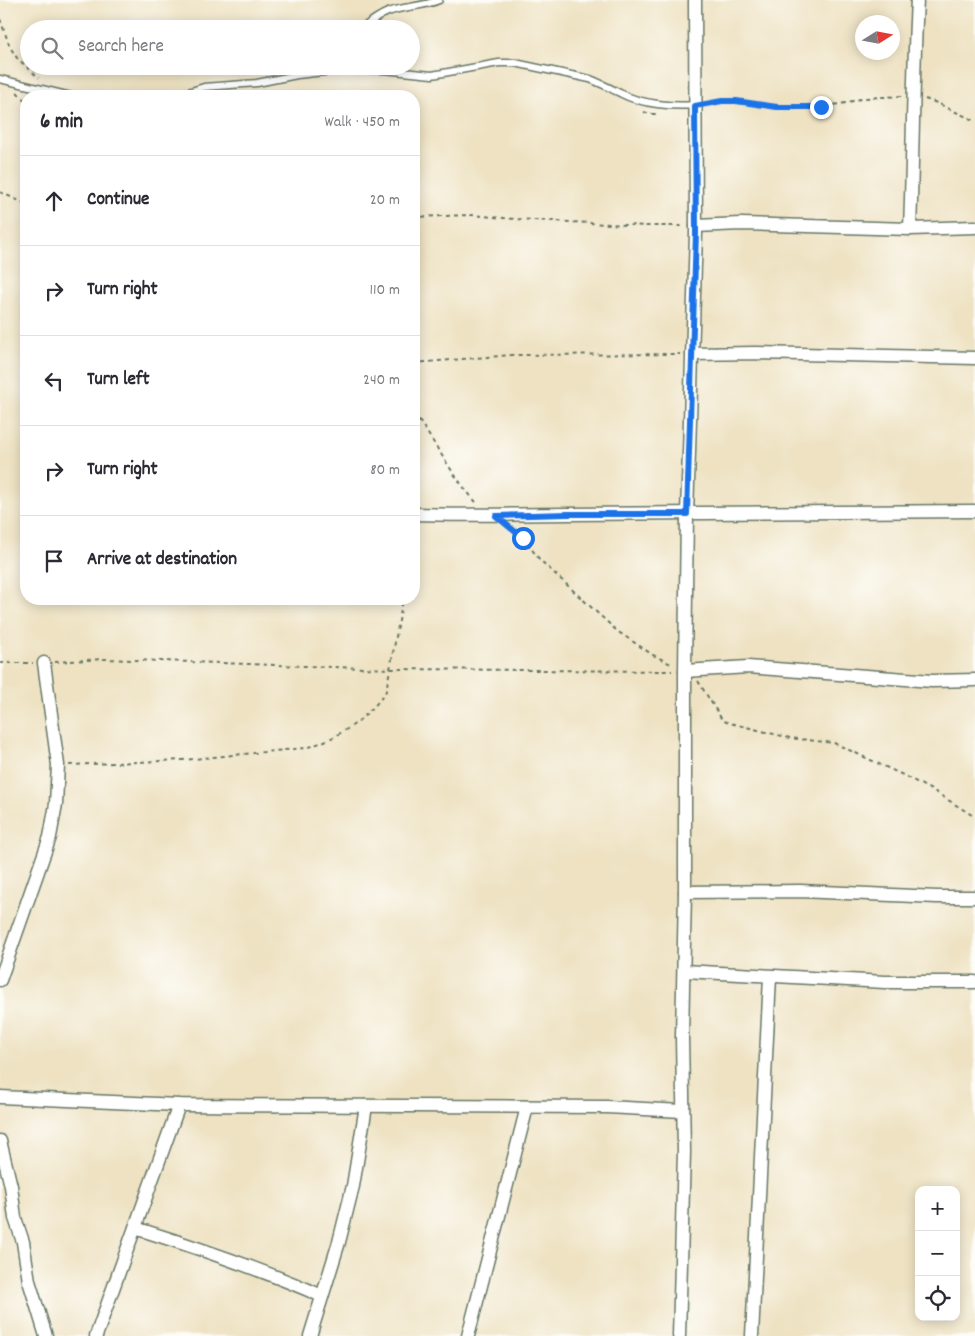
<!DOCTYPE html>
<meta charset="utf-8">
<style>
body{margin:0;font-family:Dekko,sans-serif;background:#f2f2f3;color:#2b2b33}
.controls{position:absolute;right:15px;bottom:15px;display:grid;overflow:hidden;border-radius:10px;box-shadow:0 2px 12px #0003}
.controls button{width:45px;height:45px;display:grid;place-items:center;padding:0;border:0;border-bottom:1px solid #e1e1e2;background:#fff;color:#2b2b33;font:25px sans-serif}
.compass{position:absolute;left:855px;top:15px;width:45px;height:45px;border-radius:50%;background:#fff;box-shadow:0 2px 12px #0003;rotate:79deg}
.stop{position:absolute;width:15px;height:15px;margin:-11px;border:4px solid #1a73e8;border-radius:50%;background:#fff}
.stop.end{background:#1a73e8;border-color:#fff;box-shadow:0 1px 5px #0008}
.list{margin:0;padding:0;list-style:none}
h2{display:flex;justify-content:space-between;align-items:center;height:65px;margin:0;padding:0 20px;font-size:21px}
h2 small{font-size:16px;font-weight:400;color:#7c7c81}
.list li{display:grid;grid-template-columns:32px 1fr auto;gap:15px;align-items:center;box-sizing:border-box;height:90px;padding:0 20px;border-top:1px solid #e1e1e2}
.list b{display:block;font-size:19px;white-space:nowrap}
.list em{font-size:16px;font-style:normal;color:#7c7c81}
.icon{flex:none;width:28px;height:28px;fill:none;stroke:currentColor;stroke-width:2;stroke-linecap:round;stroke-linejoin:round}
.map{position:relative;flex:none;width:975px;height:1336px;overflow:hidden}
.search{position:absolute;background:#fff;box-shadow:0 2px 12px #0003;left:20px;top:20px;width:400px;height:55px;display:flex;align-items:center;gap:12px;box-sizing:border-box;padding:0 18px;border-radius:28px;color:#7c7c81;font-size:19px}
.panel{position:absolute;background:#fff;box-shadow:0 2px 12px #0003;left:20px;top:90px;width:400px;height:515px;border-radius:20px}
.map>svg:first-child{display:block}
</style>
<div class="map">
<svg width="975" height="1336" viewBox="0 0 975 1336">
<rect width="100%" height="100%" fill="#fdfcf7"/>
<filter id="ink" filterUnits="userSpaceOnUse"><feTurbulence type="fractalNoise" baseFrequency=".02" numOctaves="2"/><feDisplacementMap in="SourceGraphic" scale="10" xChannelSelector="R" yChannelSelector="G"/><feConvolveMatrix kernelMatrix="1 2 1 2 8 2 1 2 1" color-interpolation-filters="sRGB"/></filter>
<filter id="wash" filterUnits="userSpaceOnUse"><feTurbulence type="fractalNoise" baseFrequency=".0096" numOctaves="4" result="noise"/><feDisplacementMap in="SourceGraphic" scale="20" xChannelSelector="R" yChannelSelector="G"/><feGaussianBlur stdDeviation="1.12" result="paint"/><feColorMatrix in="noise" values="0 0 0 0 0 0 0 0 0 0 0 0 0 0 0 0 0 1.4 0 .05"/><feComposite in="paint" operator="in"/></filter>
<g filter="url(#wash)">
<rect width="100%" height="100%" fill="#eee2c2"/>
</g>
<g filter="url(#ink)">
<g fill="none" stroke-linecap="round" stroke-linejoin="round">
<g stroke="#677766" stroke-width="9">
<g id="lane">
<path d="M361,29C369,23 378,16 388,12C404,6 422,7 439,0"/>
<polyline points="0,79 71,96"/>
<path d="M183,96L188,92L204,87L257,83L297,75L342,70H384L432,75L499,63H515L590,79C601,83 611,89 622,94C641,104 673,107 695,105"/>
</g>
</g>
<g stroke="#677766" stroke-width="15">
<g id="street">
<polyline points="696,226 741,224 910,229 975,227"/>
<path d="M910,229C913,152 913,76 917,0"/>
<polyline points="692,354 755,353 975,358"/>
<path d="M414,514C466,516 517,514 569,514C704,513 840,512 975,511"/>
<polyline points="685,671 748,667 932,681 975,680"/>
<polyline points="685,892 800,891 937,897 975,897"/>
<polyline points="684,971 885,982 975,982"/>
<polyline points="0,980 50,837 56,804 58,765 44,663"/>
<polyline points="0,1097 179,1105 607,1107 682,1111"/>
<polyline points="0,1141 11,1186 15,1218 23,1242 29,1281 46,1336"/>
<path d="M135,1228C199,1248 261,1269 322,1296"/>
<polyline points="96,1336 179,1105"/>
<polyline points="310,1336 339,1242 353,1186 366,1106"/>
<polyline points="468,1336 527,1107"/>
<polyline points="679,1336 684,1152 682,1037 685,892 685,671 687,514 696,233 695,0"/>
<polyline points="752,1336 770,977"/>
</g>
</g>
<g stroke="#677766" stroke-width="2" stroke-dasharray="4 4" stroke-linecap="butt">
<polyline points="0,19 10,47 17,58 39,78"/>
<polyline points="17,92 26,102"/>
<polyline points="925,99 937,103 975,121"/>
<polyline points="707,104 721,101 736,101 777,107 806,108 841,104 864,98 903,96"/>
<polyline points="644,112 650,114 659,114"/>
<polyline points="0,192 26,204"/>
<polyline points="414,217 472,215 515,219 646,226 683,226"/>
<polyline points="414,363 512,355 680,354"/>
<path d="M414,414C436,443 452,476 476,502"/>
<polyline points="510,527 523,538 540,560 617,631 653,655 673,665"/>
<polyline points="55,662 105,659 391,669 672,671"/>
<polyline points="0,663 33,663"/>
<polyline points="698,681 721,718 726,722 790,738 834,743 905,776 937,793 975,817"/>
<path d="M69,765L183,760L305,748C337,739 368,719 386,691L403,599"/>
</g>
<use href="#lane" stroke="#fff" stroke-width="6"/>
<use href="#street" stroke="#fff" stroke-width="12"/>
</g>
</g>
<g fill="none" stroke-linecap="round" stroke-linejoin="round" filter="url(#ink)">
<polyline stroke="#1a73e8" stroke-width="6" points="523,538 496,516 568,514 687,514 696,233 695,106 722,101 736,101 777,107 821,107"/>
</g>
</svg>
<div class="controls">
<button>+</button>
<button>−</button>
<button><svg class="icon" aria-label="locate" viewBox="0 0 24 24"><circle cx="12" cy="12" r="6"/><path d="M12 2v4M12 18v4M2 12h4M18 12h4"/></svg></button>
</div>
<svg class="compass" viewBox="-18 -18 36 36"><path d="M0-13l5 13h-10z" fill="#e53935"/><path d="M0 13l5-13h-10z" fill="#7c7c81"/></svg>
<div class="stop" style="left:523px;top:538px"></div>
<div class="stop end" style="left:821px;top:107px"></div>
<div class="search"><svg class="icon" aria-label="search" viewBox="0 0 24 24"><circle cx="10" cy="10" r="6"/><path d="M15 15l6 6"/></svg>Search here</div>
<section class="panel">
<h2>6 min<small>Walk · 450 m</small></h2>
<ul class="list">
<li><svg class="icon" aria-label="ahead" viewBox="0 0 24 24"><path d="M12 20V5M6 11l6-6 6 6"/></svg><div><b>Continue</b></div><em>20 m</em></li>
<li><svg class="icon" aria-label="right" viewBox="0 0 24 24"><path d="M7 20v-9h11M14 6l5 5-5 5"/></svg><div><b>Turn right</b></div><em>110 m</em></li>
<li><svg class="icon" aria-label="left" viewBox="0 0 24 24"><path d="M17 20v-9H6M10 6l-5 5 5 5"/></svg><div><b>Turn left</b></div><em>240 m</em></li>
<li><svg class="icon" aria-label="right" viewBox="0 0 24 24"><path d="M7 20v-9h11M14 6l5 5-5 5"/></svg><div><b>Turn right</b></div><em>80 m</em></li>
<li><svg class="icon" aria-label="arrive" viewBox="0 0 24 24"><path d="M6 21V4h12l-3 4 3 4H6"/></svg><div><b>Arrive at destination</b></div></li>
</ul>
</section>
</div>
